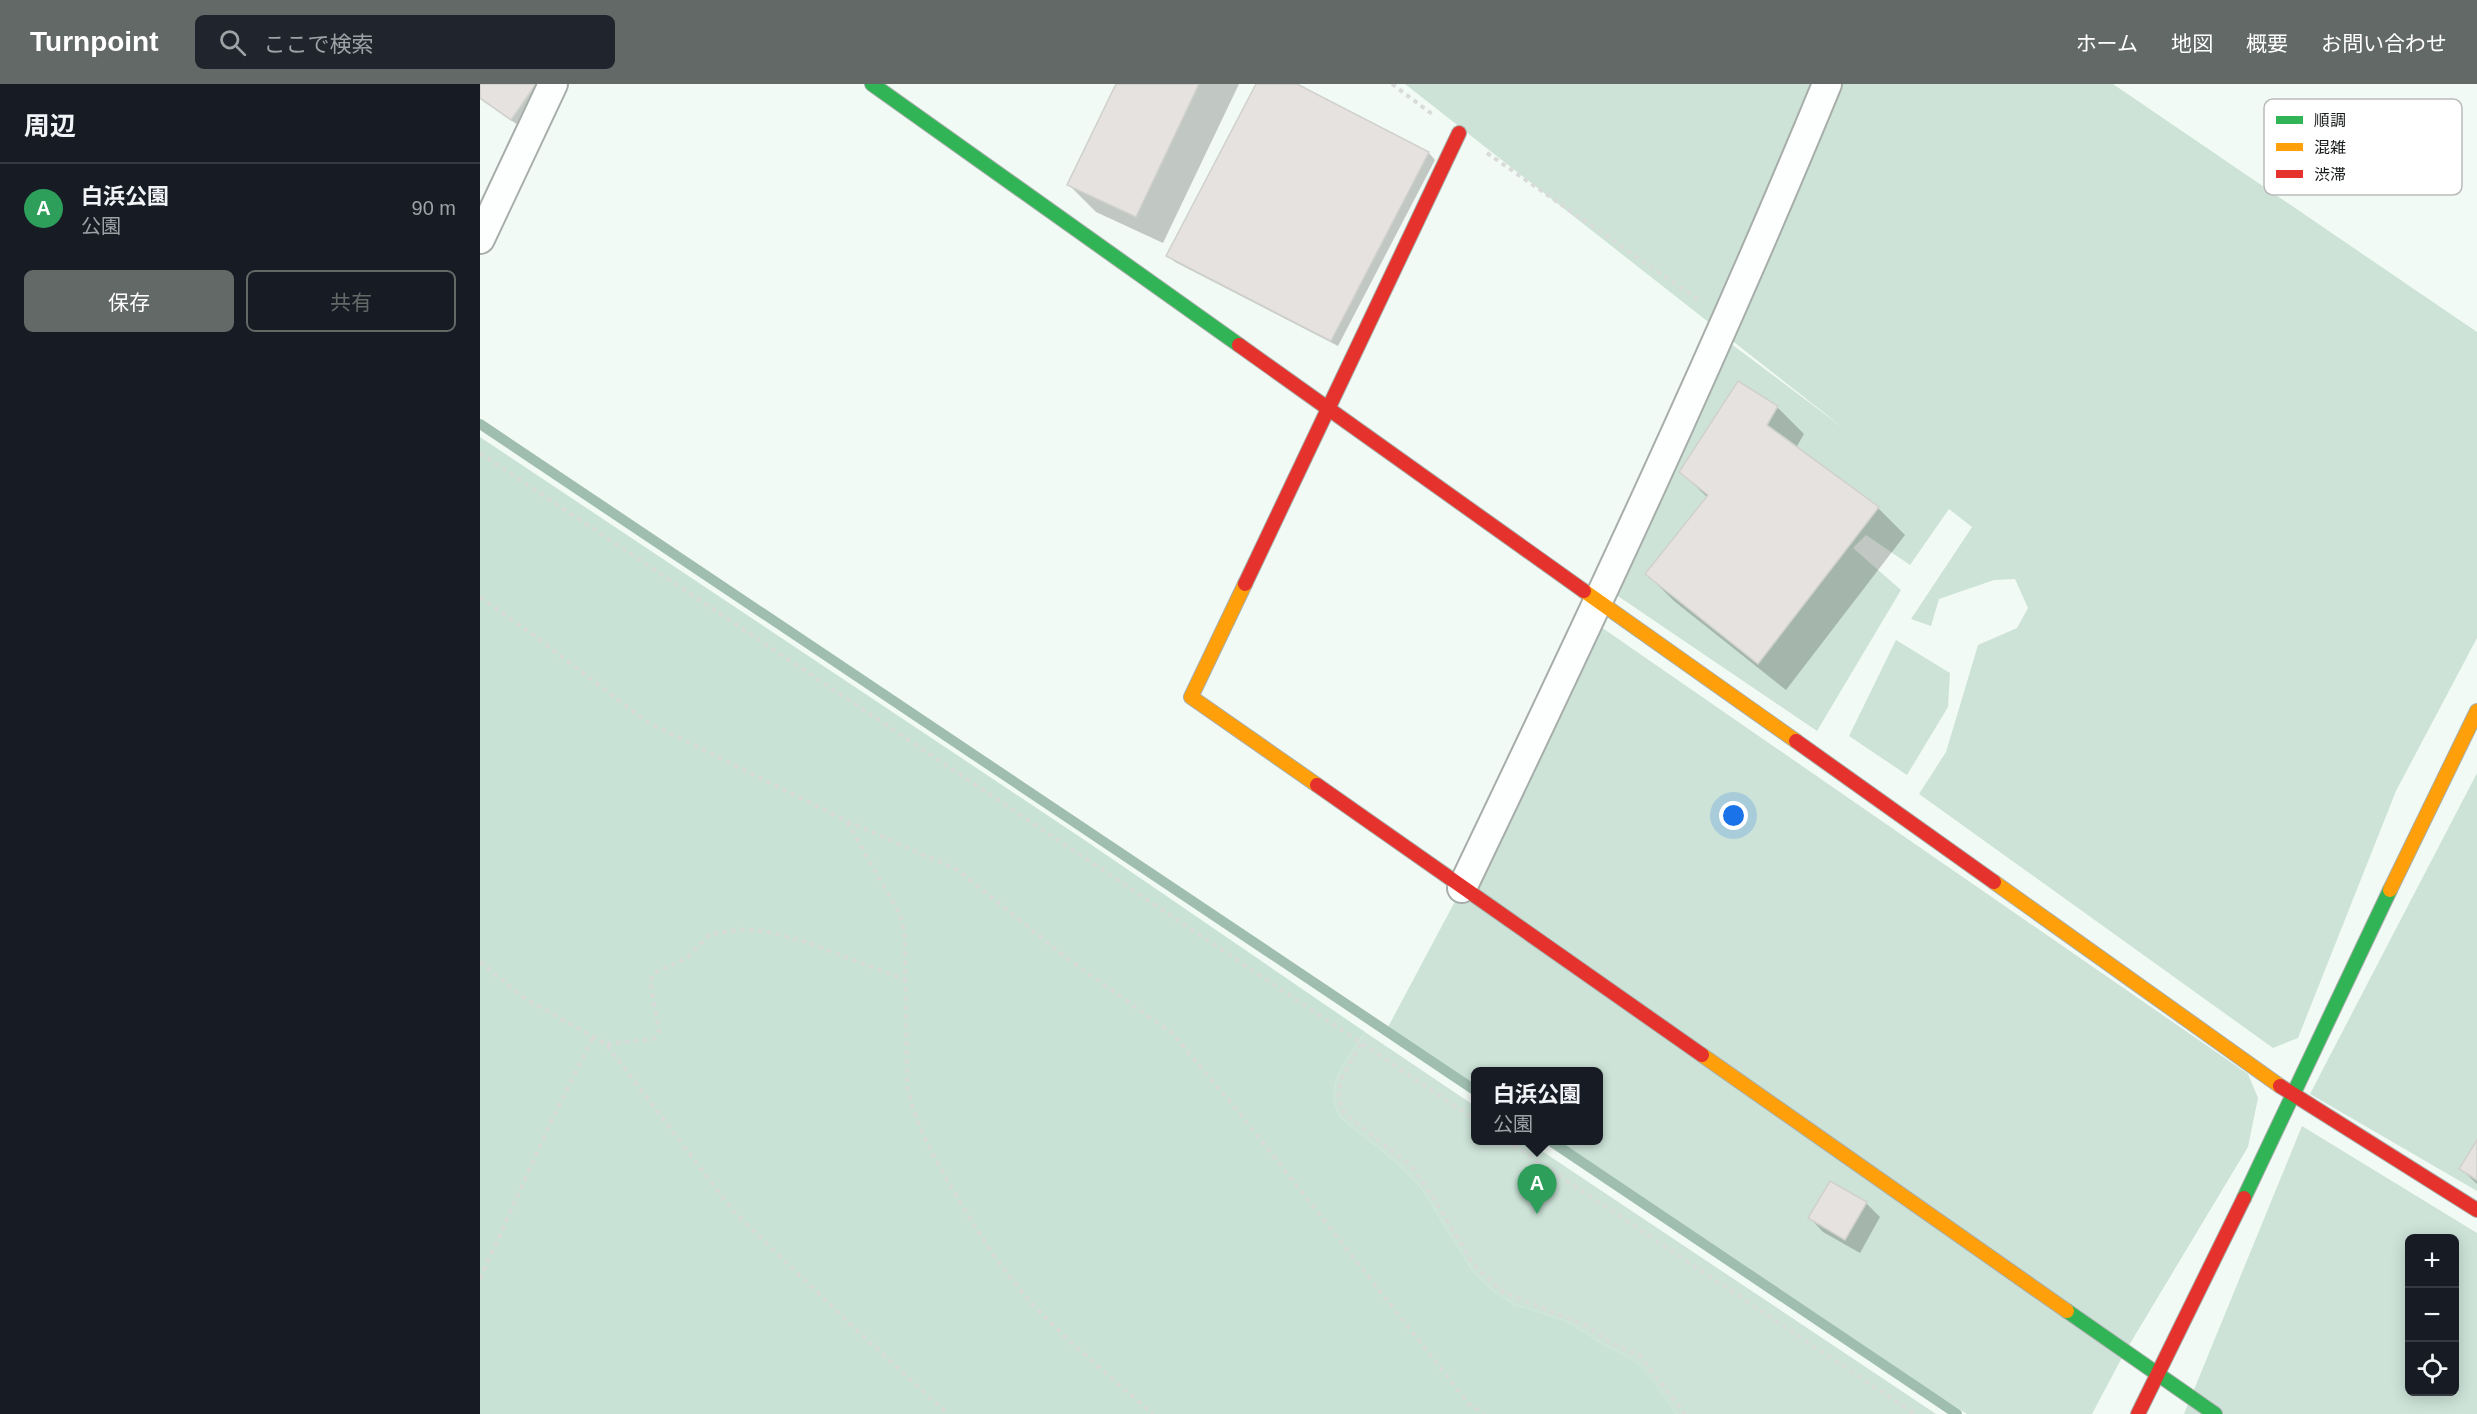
<!DOCTYPE html>
<html lang="ja">
<meta charset="utf-8">
<style>
body{margin:0;font-family:Helvetica,"Noto Sans JP",sans-serif;background:#20242c;color:#f1f3f6}
.controls{position:absolute;right:18px;bottom:18px;display:grid;overflow:hidden;border-radius:9px;box-shadow:0 3px 15px #0003}
.controls button{width:54px;height:54px;display:grid;place-items:center;padding:0;border:0;border-bottom:2px solid #363941;background:#171b24;color:#f1f3f6;font:30px sans-serif}
.you{position:absolute;left:1254px;top:732px;width:21px;height:21px;margin:-15px;border:4px solid #fff;border-radius:50%;background:#1a73e8;box-shadow:0 0 0 9px #1a73e833}
.badge{display:grid;place-items:center;width:39px;height:39px;border-radius:50%;background:#636966;color:#fff;font-size:20px;font-weight:700}
.pin{position:absolute;translate:-50% -50px;filter:drop-shadow(0 2px 3px #0008)}
.pin::after{content:'';position:absolute;top:32px;width:21px;height:18px;background:inherit;clip-path:polygon(0 0,100% 0,50% 100%)}
.popup{position:absolute;left:991px;top:983px;width:132px;height:78px;box-sizing:border-box;display:grid;place-content:center;border-radius:9px;background:#171b24;filter:drop-shadow(0 2px 4px #0005);font-size:20px;white-space:nowrap;color:#9ea1a6}
.popup b{font-size:22px;color:#f1f3f6}
.popup::after{content:'';position:absolute;left:50%;top:100%;margin-left:-12px;border:12px solid transparent;border-top-color:#171b24}
.list{margin:0;padding:0;list-style:none}
h2{display:flex;justify-content:space-between;align-items:center;height:78px;margin:0;padding:0 24px;font-size:26px}
h2 small{font-size:20px;font-weight:400;color:#9ea1a6}
.list li{display:grid;grid-template-columns:39px 1fr auto;gap:18px;align-items:center;box-sizing:border-box;height:90px;padding:0 24px;border-top:2px solid #363941}
.list b{display:block;font-size:22px;white-space:nowrap}
.list p{margin:0;font-size:20px;white-space:nowrap;color:#9ea1a6}
.list em{font-size:20px;font-style:normal;color:#9ea1a6}
.actions{display:flex;gap:12px;padding:18px 24px}
.actions a{flex:1;padding:14px 0;border:2px solid #636966;border-radius:9px;text-align:center;font-size:21px;color:#636966}
.actions .main{background:#636966;color:#fff}
.icon{flex:none;width:33px;height:33px;fill:none;stroke:currentColor;stroke-width:2;stroke-linecap:round;stroke-linejoin:round}
.map{position:relative;flex:none;width:1997px;height:1330px;overflow:hidden}
header{display:flex;align-items:center;gap:36px;box-sizing:border-box;height:84px;padding:0 30px;background:#636966;color:#fff}
header strong{font-size:28px}
nav{display:flex;gap:33px;margin-inline-start:auto;font-size:21px}
.search{width:420px;height:54px;background:#20242c;display:flex;align-items:center;gap:15px;box-sizing:border-box;padding:0 21px;border-radius:9px;color:#9ea1a6;font-size:22px}
main{display:flex}
aside{flex:1;background:#171b24}
.map>svg:first-child{display:block}
</style>
<header>
<strong>Turnpoint</strong>
<div class="search"><svg class="icon" aria-label="search" viewBox="0 0 24 24"><circle cx="10" cy="10" r="6"/><path d="M15 15l6 6"/></svg>ここで検索</div>
<nav><a>ホーム</a><a>地図</a><a>概要</a><a>お問い合わせ</a></nav>
</header>
<main>
<aside>
<h2>周辺<small></small></h2>
<ul class="list">
<li><span class="badge" style="background:#2e9e5b">A</span><div><b>白浜公園</b><p>公園</p></div><em>90 m</em></li>
</ul>
<div class="actions"><a class="main">保存</a><a>共有</a></div>
</aside>
<div class="map">
<svg width="1997" height="1330" viewBox="0 0 1997 1330">
<rect width="100%" height="100%" fill="#f2faf6"/>
<g fill="#cde3d8" fill-rule="evenodd">
<polygon points="925,0 1633,0 1997,248 1997,554 1916,707 1818,954 1793,964 1439,710 1466,668 1498,561 1537,544 1548,524 1535,495 1514,496 1459,515 1451,542 1431,535 1492,443 1469,425 1430,481 1386,451 1373,464 1421,506 1337,647 1129,506 1238,250 1366,346"/>
<polygon points="1121,543 1768,990 1778,1014 1768,1063 1645,1268 1612,1330 1487,1330 1065,1057 1118,1056 1118,988 996,988 995,1008 907,945"/>
<polygon points="1416,556 1470,589 1468,623 1427,691 1369,652"/>
<polygon points="1997,689 1997,1107 1830,1010"/>
<path d="M885,948L995,1022L996,1056L1047,1057L1456,1330H1196L1162,1285L1150,1274L1124,1261L1088,1238L1033,1220L1011,1205L993,1188L941,1103L916,1078L860,1033C842,1002 868,974 885,948Z"/>
<path d="M1822,1042L1997,1149V1330H1704ZM1930,1154H1974V1308H1930Z"/>
</g>
<path fill="#c8e3d6" d="M0,353L606,757L885,948C868,974 842,1002 860,1033L916,1078L941,1103L993,1188L1011,1205L1033,1220L1088,1238L1124,1261L1150,1274L1162,1284L1196,1330H0Z"/>
<g fill="#0003">
<polygon points="0,0 67,0 38,41 0,15"/>
<polygon points="637,0 759,0 683,159 616,128 589,101"/>
<polygon points="777,0 814,0 949,69 955,76 858,262 695,178 688,172"/>
<polygon points="1259,299 1297,323 1324,350 1316,364 1398,424 1425,451 1306,606 1194,517 1167,490 1228,414 1201,388"/>
<polygon points="1997,1059 1997,1100 1981,1085"/>
<polygon points="1351,1099 1386,1119 1400,1133 1380,1169 1343,1148 1330,1134"/>
</g>
<g fill="none" stroke-linecap="round" stroke-linejoin="round">
<g stroke="#9fbeaf" stroke-width="10">
<polyline points="0,340 996,1007"/>
<polyline points="1069,1056 1477,1330"/>
</g>
</g>
<g fill="#e6e2df" stroke="#d0d1ce" stroke-width="1.5">
<polygon points="0,0 56,0 31,36 0,14"/>
<polygon points="636,0 719,0 656,133 587,101"/>
<polygon points="776,0 817,0 949,68 851,257 686,172"/>
<polygon points="1258,297 1298,322 1287,341 1399,423 1278,580 1165,490 1228,411 1199,388"/>
<polygon points="1997,1056 1997,1096 1979,1085"/>
<polygon points="1350,1097 1387,1118 1365,1156 1328,1134"/>
</g>
<g fill="none" stroke-linecap="round" stroke-linejoin="round">
<g stroke="#a7aeaa" stroke-width="32">
<g id="street">
<polyline points="0,155 73,0"/>
<path d="M982,804C1109,539 1235,272 1347,0"/>
</g>
</g>
<g stroke="#a7aeaa" stroke-width="16">
<g id="fast">
<polyline points="392,0 759,261"/>
<polyline points="1764,1114 1910,806"/>
<polyline points="1587,1227 1735,1330"/>
</g>
</g>
<g stroke="#a7aeaa" stroke-width="16">
<g id="slow">
<polyline points="765,500 711,613 837,701"/>
<polyline points="1104,507 1316,657"/>
<polyline points="1514,798 1800,1002"/>
<polyline points="1910,806 1997,627"/>
<polyline points="1222,971 1587,1227"/>
</g>
</g>
<g stroke="#a7aeaa" stroke-width="16">
<g id="jam">
<polyline points="759,261 1104,507"/>
<polyline points="765,500 979,49"/>
<polyline points="1316,657 1514,798"/>
<polyline points="837,701 1222,971"/>
<polyline points="1800,1002 1997,1126"/>
<polyline points="1658,1330 1764,1114"/>
</g>
</g>
<g stroke="#d8dbd9" stroke-width="4" stroke-dasharray="4.5 4.5" stroke-linecap="butt">
<polyline points="912,0 952,30"/>
<polyline points="1007,69 1220,217"/>
<polyline points="0,369 996,1036"/>
<polyline points="0,513 56,553 167,638 367,737 478,786 585,873 692,949 761,1031 989,1320 1004,1330"/>
<path d="M367,738L420,830L425,853L427,1001C434,1036 450,1066 468,1097C493,1141 522,1188 557,1225C593,1262 634,1296 673,1330"/>
<polyline points="0,878 44,914 126,960 254,1128 385,1254 468,1330"/>
<polyline points="127,960 173,955 179,947 170,897 174,889 207,874 230,850 266,845 294,849 329,859 426,896"/>
<polyline points="881,960 861,995 858,1014 864,1029 931,1082 955,1116 993,1180 1023,1208 1107,1242 1132,1259 1160,1272 1205,1330"/>
<polyline points="1026,1056 1435,1330"/>
<polyline points="0,1195 69,1042 113,953"/>
</g>
<use href="#street" stroke="#fdfefe" stroke-width="28"/>
<use href="#fast" stroke="#30b455" stroke-width="14"/>
<use href="#slow" stroke="#ff9f0a" stroke-width="14"/>
<use href="#jam" stroke="#e5322d" stroke-width="14"/>
</g>
<rect x="1784" y="15" width="198" height="96" rx="9" fill="#fff" stroke="#b9bbba" stroke-width="1.5"/>
<rect x="1796" y="32" width="27" height="8" fill="#30b455"/>
<rect x="1796" y="59" width="27" height="8" fill="#ff9f0a"/>
<rect x="1796" y="86" width="27" height="8" fill="#e5322d"/>
<g font-size="16" fill="#161b19">
<text x="1834" y="42">順調</text>
<text x="1834" y="69">混雑</text>
<text x="1834" y="96">渋滞</text>
</g>
</svg>
<div class="controls">
<button>+</button>
<button>−</button>
<button><svg class="icon" aria-label="locate" viewBox="0 0 24 24"><circle cx="12" cy="12" r="6"/><path d="M12 2v4M12 18v4M2 12h4M18 12h4"/></svg></button>
</div>
<div class="you"></div>
<div class="pin badge" style="left:1057px;top:1130px;background:#2e9e5b">A</div>
<div class="popup"><b>白浜公園</b>公園</div>
</div>
</main>
